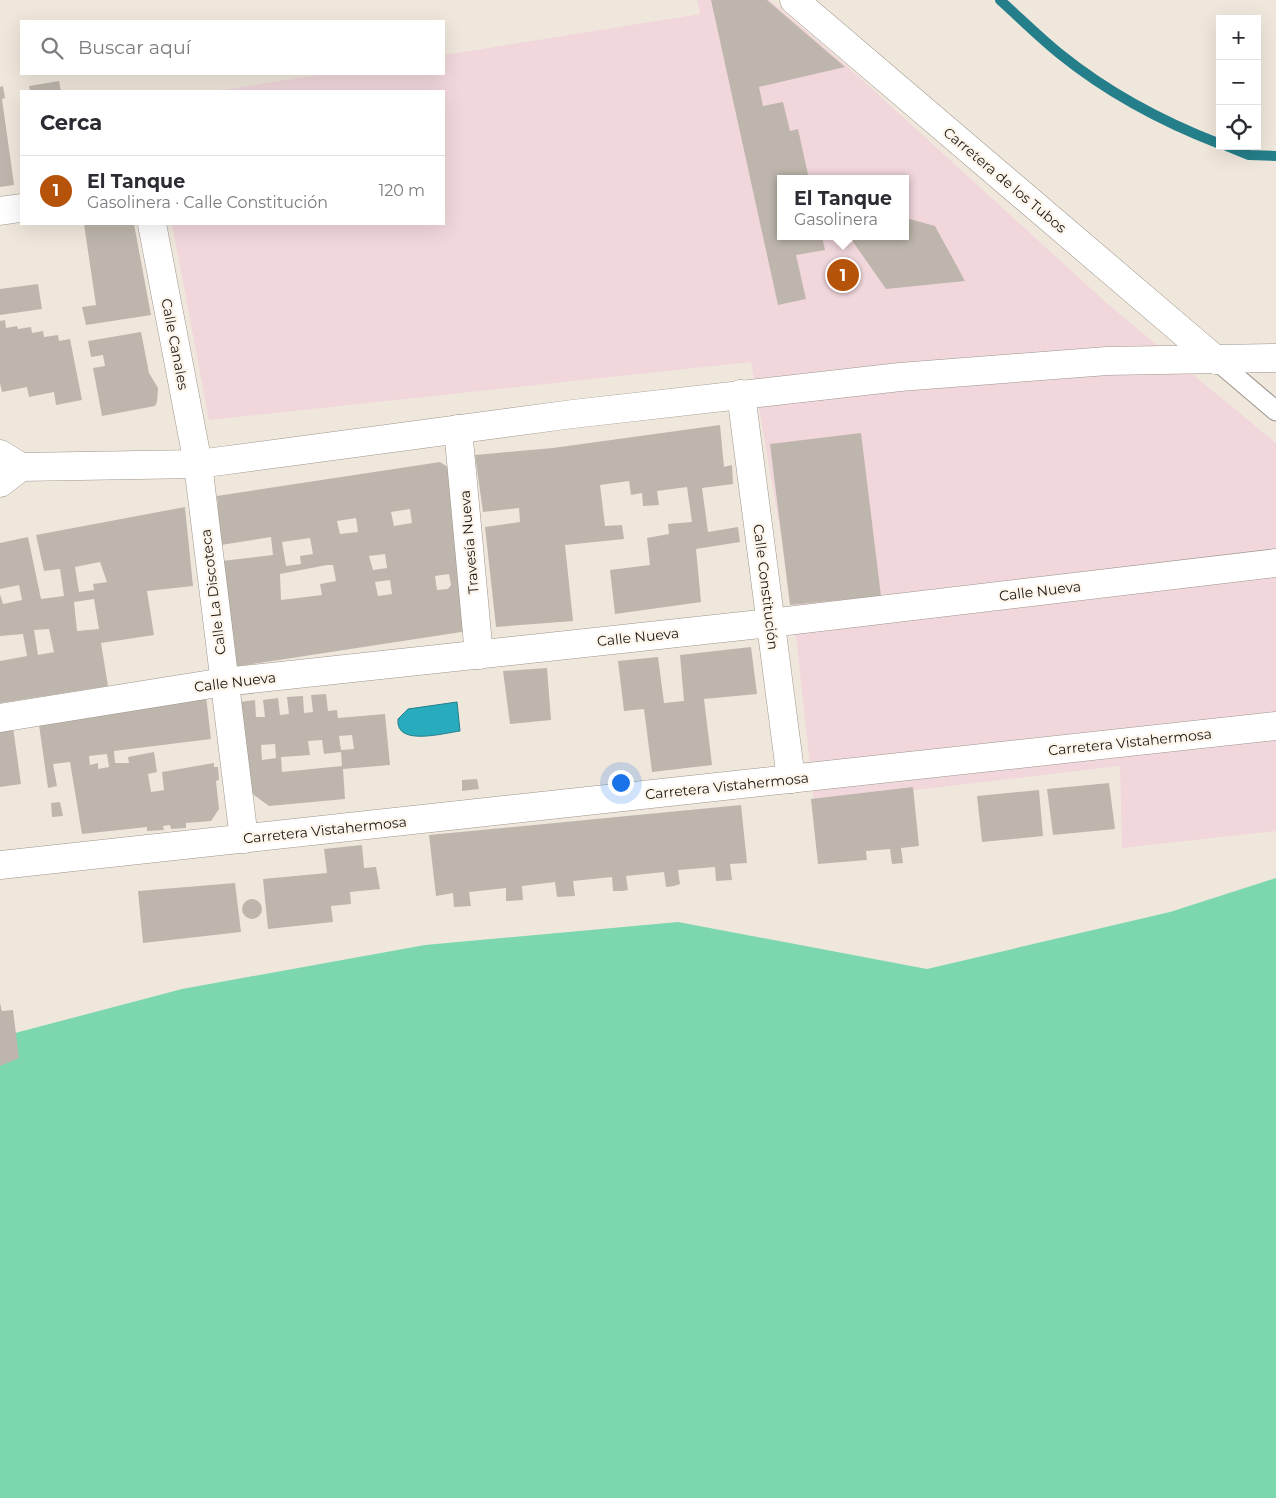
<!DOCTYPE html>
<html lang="es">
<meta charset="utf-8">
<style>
body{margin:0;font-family:Montserrat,sans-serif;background:#f7f7f7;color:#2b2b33}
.controls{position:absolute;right:15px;top:15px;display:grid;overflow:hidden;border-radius:0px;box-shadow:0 5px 20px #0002}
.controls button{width:45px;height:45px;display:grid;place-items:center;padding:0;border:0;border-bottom:1px solid #e1e1e2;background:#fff;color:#2b2b33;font:25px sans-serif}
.you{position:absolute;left:620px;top:782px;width:18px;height:18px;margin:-12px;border:4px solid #fff;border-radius:50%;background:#1a73e8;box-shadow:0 0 0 8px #1a73e833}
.badge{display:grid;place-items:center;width:32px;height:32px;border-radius:50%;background:#b45309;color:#fff;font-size:16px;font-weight:700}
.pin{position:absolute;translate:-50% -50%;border:2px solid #fff;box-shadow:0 1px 5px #0006}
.popup{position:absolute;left:777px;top:175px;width:132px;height:65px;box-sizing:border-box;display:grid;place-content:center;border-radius:0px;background:#fff;filter:drop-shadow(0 1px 4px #0005);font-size:16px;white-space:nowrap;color:#7c7c81}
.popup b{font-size:19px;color:#2b2b33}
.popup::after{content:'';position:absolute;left:50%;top:100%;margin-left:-10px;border:10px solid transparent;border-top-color:#fff}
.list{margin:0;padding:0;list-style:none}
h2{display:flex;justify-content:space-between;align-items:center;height:65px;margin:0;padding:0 20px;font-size:21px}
h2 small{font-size:16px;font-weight:400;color:#7c7c81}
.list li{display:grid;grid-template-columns:32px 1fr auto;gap:15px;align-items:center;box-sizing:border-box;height:70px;padding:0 20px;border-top:1px solid #e1e1e2}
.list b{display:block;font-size:19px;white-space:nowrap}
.list p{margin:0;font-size:16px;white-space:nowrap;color:#7c7c81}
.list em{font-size:16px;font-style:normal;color:#7c7c81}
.icon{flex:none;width:28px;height:28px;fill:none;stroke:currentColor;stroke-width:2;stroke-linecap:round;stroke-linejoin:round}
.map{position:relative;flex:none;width:1276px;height:1498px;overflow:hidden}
.search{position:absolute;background:#fff;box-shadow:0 5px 20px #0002;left:20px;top:20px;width:425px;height:55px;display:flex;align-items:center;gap:12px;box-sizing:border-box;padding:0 18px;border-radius:0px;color:#7c7c81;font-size:19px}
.panel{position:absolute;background:#fff;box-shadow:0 5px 20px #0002;left:20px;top:90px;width:425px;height:135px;border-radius:0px}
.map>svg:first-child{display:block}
</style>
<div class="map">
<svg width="1276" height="1498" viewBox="0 0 1276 1498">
<rect width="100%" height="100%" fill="#f0e7dc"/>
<path fill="#f1d7dc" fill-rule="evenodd" d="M697,0H770L847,66L1110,306L1276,443V831L1122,848L1120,766L814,802L792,599L751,362L209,420L172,224H444V91H216L325,74H444V55L700,14ZM780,179H906V236H780Z"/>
<polygon fill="#7cd7af" points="1276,878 1276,1498 0,1498 0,1037 182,989 425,945 678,922 927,969 1170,912"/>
<path fill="#28abbd" stroke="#247f8a" d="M457,702L460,731C444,733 395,747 398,719L408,709Z"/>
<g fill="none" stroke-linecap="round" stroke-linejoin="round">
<g stroke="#247f8a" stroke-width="10">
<path d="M1000,0C1020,18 1039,37 1060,54C1107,92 1163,122 1220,144"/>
<polyline points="1227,146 1249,155 1276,156"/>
</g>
</g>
<g fill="#beb6ac" fill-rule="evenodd">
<polygon points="711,0 767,0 845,67 759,87 763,106 783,102 790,131 798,129 809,179 780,179 780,236 822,236 825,250 796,255 806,299 778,305"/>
<polygon points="59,81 61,91 30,91 29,86"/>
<polygon points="3,86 5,98 2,99 14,185 0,187 0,87"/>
<polygon points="906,218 935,226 965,281 886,289 849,236 906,236"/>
<polygon points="84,224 134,224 151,315 86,325 82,307 96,305"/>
<polygon points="38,284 42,309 0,315 0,289"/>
<polygon points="5,320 6,328 17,326 18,329 31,327 32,333 43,331 44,337 58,335 59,341 70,339 82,400 56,405 54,392 29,397 27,387 2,392 0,383 0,321"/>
<polygon points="141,332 149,373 158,388 157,402 155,406 102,416 93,368 105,366 103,355 91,357 88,341"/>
<polygon points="720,425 724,467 732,465 733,484 702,488 708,532 738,527 740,542 696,549 701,602 615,614 610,570 650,565 647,538 669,534 668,524 692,522 687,487 657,491 659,505 643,506 642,493 631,495 629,481 600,485 605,526 622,525 624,539 565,545 573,621 496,627 485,527 520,522 519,508 483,512 475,455 553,448"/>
<polygon points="861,433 881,596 790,605 770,444"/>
<path d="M440,462L449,468L468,631L233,667L222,561L273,555L271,537L221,545L217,496ZM410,509L412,523L394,526L391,512ZM356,518L358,532L340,534L337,521ZM310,538L313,554L300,556L301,564L286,566L282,542ZM385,554L387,568L373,570L369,556ZM327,565H333L336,581L320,584L322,595L281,600L280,574ZM449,574L451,585L448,589L437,590L435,576ZM390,580L392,594L378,596L375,582Z"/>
<path d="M185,507L193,586L147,591L154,635L101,643L108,686L0,703V661L27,656L23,634L0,636V594L3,604L22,600L19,585L0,589V543L28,537L41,599L64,596L60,569L44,571L36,535ZM100,562L107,582L93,584L94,590L79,592L75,567ZM94,599L99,629L77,631L74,602ZM49,629L54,652L38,655L34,630Z"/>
<polygon points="751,647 757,694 704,699 712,765 652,772 644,709 624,711 618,661 658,657 664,703 684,701 680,655"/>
<polygon points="547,668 551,720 510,724 503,671"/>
<path d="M326,694L328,711L337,710L338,718L385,714L390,765L343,769L345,799L269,806L250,792L240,702L255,700L256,717H265L263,700L278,698L280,715L289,714L287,697L303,696L304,713L313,712L311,695ZM352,735L354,749L341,750L339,736ZM322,740L324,754L341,752L342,766L282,772L281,757L310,755L308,741ZM275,744L276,758L262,760L261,745Z"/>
<path d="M206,696L211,739L114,751L115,763H129L128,757L154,752L157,772L148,774L151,792L164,790L162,772L214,763V767H218L219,780L216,781L219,809L211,821L186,823V828L171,829L170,825L163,826L164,830L147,831V827L82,834L70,762L53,764L57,786L48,788L39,725ZM107,754L109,767L98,769V763L90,765L89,756Z"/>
<polygon points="13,727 21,784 0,787 0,729"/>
<polygon points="477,779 479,789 462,791 462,780"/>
<polygon points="1109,783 1115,829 1053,835 1047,789"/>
<polygon points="913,787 919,846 901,848 903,863 892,864 890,849 866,851 867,860 818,864 811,799"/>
<polygon points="1039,790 1043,836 982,842 977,796"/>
<polygon points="60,802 63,816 52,817 51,803"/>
<polygon points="741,805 747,863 730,864 732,880 716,881 715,867 678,870 680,884 674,886 666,887 664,872 626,876 628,890 622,891 613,891 612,877 573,881 575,896 557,897 555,882 522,886 523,900 506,901 506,888 469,892 471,906 454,907 453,893 436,896 429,835"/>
<polygon points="362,845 364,868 376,867 380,889 350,892 351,904 331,906 333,922 268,929 263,879 327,873 324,849"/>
<polygon points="235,883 241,932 143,943 138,891"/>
<circle cx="252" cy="909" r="10"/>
<polygon points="0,1003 2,1011 13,1010 19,1058 0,1066"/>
</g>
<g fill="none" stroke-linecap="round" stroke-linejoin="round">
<g stroke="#9d958c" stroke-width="21">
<polyline id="lane" points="1216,360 1276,411"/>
</g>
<g stroke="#9d958c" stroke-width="29">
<g id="street">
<polyline points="0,211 21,208"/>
<polyline points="152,224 198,464 244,839"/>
<polyline points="741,394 791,779"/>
<polyline points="458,429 479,655"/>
<polyline points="0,483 21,467"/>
<polyline points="0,718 224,682 770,623 1276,563"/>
<polyline points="0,865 1276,726"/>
</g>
</g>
<g stroke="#9d958c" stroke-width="29">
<g id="secondary">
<polyline points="794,0 1216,360"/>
<polyline points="0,454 21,467 198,464 573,414 900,377 1107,361 1276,358"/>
</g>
</g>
<use href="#lane" stroke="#fff" stroke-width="19"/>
<use href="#street" stroke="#fff" stroke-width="28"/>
<use href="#secondary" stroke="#fff" stroke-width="28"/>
</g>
<g text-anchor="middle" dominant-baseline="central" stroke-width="4.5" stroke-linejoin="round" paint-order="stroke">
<g font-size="14" fill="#1b1814" stroke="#fdf4ea">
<text transform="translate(1005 180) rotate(40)">Carretera de los Tubos</text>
<text transform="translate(175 344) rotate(79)">Calle Canales</text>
<text transform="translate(469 542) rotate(-95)">Travesía Nueva</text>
<text transform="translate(766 587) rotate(83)">Calle Constitución</text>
<text transform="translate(1040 591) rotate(-7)">Calle Nueva</text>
<text transform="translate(213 592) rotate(-97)">Calle La Discoteca</text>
<text transform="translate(638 637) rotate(-6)">Calle Nueva</text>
<text transform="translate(235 682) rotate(-7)">Calle Nueva</text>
<text transform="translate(1130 742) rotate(-6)">Carretera Vistahermosa</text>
<text transform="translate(727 786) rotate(-6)">Carretera Vistahermosa</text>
<text transform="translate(325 830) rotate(-6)">Carretera Vistahermosa</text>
</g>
</g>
</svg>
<div class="controls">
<button>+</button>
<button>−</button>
<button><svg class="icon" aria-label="locate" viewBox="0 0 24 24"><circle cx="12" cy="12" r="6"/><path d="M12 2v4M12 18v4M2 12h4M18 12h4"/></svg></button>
</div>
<div class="you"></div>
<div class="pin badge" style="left:843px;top:275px">1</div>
<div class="popup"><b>El Tanque</b>Gasolinera</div>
<div class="search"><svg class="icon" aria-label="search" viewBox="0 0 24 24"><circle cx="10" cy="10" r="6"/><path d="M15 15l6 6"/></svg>Buscar aquí</div>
<section class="panel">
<h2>Cerca<small></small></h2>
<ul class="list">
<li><span class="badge">1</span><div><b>El Tanque</b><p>Gasolinera · Calle Constitución</p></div><em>120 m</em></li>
</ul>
</section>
</div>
